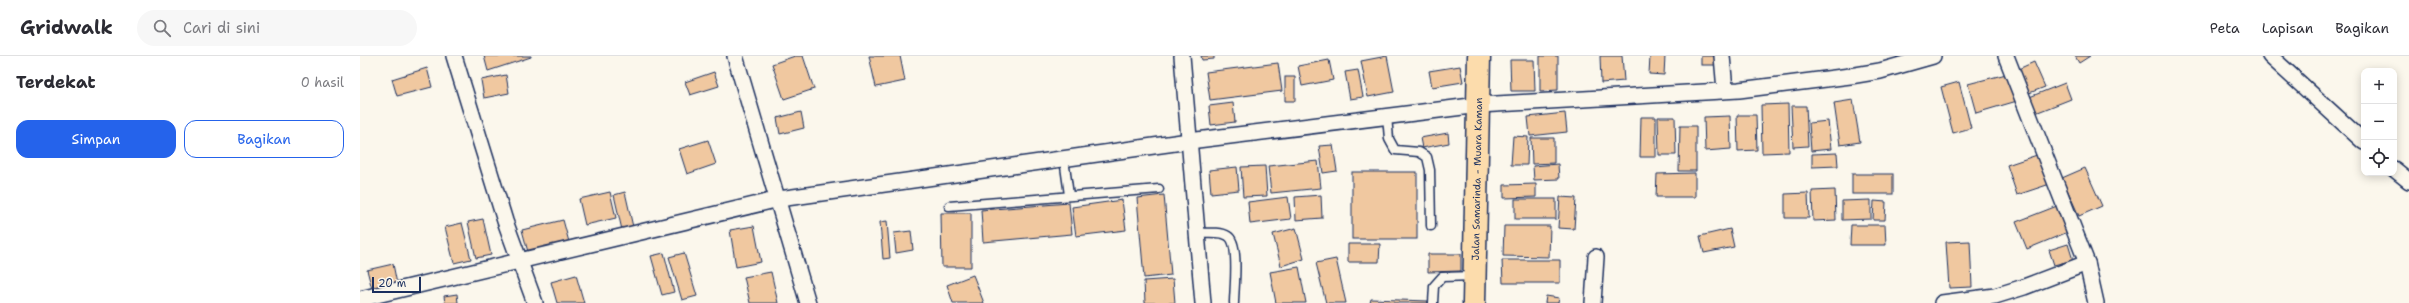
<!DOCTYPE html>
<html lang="id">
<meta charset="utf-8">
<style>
body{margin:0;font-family:"Shantell Sans",sans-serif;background:#f7f7f7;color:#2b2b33}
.controls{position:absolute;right:12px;top:12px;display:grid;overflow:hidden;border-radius:8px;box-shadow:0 2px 10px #0003}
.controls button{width:36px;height:36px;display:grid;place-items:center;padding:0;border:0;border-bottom:1px solid #e1e1e2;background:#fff;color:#2b2b33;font:20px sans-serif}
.scale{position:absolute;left:12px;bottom:10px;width:49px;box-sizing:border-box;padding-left:4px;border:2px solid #1b2f5e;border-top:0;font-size:11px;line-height:14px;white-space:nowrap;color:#1b2f5e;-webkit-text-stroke:3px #fbf7ec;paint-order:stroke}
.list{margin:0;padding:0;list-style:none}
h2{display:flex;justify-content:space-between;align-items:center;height:52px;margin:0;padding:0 16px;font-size:17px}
h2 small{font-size:13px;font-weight:400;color:#7c7c81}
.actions{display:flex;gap:8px;padding:12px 16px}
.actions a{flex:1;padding:9px 0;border:1px solid #2563eb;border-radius:12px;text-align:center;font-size:14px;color:#2563eb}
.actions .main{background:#2563eb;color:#fff}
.icon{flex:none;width:22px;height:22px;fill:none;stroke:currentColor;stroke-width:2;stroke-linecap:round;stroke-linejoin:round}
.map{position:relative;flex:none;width:2049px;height:247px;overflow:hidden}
header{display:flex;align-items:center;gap:24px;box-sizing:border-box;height:56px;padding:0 20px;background:#fff;border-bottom:1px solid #e1e1e2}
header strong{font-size:19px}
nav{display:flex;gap:22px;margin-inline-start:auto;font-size:14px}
.search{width:280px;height:36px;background:#f7f7f7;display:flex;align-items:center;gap:10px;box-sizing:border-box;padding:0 14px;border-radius:22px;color:#7c7c81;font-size:15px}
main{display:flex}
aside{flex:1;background:#fff}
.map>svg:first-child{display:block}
</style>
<header>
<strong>Gridwalk</strong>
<div class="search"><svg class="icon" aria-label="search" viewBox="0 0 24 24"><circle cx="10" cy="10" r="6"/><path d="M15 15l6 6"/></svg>Cari di sini</div>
<nav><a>Peta</a><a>Lapisan</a><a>Bagikan</a></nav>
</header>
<main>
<aside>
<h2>Terdekat<small>0 hasil</small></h2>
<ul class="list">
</ul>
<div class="actions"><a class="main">Simpan</a><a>Bagikan</a></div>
</aside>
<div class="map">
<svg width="2049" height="247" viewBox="0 0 2049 247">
<rect width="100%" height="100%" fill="#fbf7ec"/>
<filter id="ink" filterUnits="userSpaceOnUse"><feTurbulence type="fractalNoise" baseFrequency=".025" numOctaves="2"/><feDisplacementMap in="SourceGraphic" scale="8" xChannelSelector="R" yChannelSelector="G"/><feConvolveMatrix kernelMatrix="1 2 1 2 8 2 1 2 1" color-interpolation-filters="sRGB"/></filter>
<g filter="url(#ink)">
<g fill="#f0c8a0" stroke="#1b2f5e">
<polygon points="124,0 171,0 171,1 128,15"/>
<polygon points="435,0 443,0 454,33 424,43 412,8"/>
<polygon points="509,0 540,0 545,25 516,31"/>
<polygon points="841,0 854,0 854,3 842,4"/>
<polygon points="1027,0 1034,36 1008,41 1001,5"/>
<polygon points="1180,0 1198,0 1198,34 1180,35"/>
<polygon points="1240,0 1262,0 1264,25 1241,27"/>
<polygon points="1290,0 1305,0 1304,19 1289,18"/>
<rect x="1341" y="0" width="15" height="9"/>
<polygon points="1715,0 1730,0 1719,7"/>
<polygon points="969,4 973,24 942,30 938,10"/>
<polygon points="1150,4 1174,4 1175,35 1151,35"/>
<polygon points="1674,6 1685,31 1664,39 1654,15"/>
<polygon points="918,7 922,35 850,44 846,16"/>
<polygon points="1100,10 1103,26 1072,31 1069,15"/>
<polygon points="67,12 72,31 37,40 32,23"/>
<polygon points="998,14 1003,41 990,43 985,16"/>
<polygon points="354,16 359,30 330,39 325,26"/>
<polygon points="1650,17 1657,45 1616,57 1608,28"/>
<polygon points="146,19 149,37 124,42 121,24"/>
<rect x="925" y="21" width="10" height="24"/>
<polygon points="1599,26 1611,72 1593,77 1581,31"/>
<polygon points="1705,27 1711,43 1673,58 1667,42"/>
<polygon points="1493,44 1500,86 1480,89 1474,47"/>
<polygon points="873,47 875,66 851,69 849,50"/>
<polygon points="1428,48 1429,96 1402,97 1401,49"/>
<polygon points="1431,50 1446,50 1448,90 1433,91"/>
<polygon points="441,56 444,72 420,78 417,62"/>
<polygon points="1205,57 1207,76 1170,80 1168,61"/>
<polygon points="1377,59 1396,59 1397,94 1378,95"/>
<polygon points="1370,60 1371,93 1345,95 1344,61"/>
<polygon points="1281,61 1296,61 1296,101 1280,101"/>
<polygon points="1298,61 1315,61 1316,99 1299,99"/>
<polygon points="1468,65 1471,93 1451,95 1449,67"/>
<polygon points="1320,70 1336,70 1336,115 1319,115"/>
<polygon points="1088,77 1089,87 1062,92 1060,82"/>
<polygon points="1153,80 1168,81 1167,109 1151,109"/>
<polygon points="1171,82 1194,82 1194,107 1172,108"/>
<polygon points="348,84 356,108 327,118 319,93"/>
<polygon points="973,89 977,115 963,117 959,90"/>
<polygon points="1477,97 1478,110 1452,111 1452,98"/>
<polygon points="1680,98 1690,128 1657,139 1647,109"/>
<polygon points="958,105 961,132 911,137 908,110"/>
<polygon points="1198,108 1199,123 1174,124 1173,110"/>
<polygon points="905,110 907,140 883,141 881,111"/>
<polygon points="877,111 879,134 851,137 849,114"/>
<polygon points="1725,112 1742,150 1719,160 1702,122"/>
<rect x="992" y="116" width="65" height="67"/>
<polygon points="1335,117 1335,141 1296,141 1297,118"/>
<rect x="1492" y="118" width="41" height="20"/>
<polygon points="1176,128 1176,141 1144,142 1144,129"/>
<polygon points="1475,134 1476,164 1453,165 1452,135"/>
<polygon points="250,136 256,162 225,169 219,143"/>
<polygon points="265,136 273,171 262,174 254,139"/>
<polygon points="1448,137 1449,162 1425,162 1425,138"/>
<polygon points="804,139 811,219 784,222 777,142"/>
<polygon points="961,139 962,162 936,164 935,141"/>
<polygon points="928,141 931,163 890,168 888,146"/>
<polygon points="1200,141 1216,142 1214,173 1198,172"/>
<rect x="1155" y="143" width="41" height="20"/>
<polygon points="762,144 766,174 716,180 712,151"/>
<polygon points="1511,144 1511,163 1482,164 1482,145"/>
<polygon points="1514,145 1526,146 1525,164 1513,164"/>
<polygon points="709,147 712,178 623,186 621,154"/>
<polygon points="1697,150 1708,176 1667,193 1656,166"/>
<polygon points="581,157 611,157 611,211 582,211"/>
<polygon points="123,163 131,199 116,202 108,166"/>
<polygon points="203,164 209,186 168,196 162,174"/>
<polygon points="527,165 530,202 523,203 520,166"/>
<polygon points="102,167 111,203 94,207 85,171"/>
<polygon points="1491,169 1525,169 1526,189 1490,189"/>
<polygon points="394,170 401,206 376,211 370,174"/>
<polygon points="1144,170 1190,170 1189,201 1143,200"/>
<polygon points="936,172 944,203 921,210 913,178"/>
<polygon points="1370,173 1374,191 1344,197 1340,180"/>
<polygon points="551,175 553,194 536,197 534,177"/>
<polygon points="1610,185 1612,231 1589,232 1586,186"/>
<polygon points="988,188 1020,188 1019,206 988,206"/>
<polygon points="1708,188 1713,204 1694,209 1689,194"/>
<polygon points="304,197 314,236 302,239 291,200"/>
<polygon points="324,197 337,240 322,244 309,201"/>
<polygon points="1068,198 1101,198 1101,215 1068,216"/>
<polygon points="976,203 986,247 966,247 956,207"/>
<polygon points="1142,204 1200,204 1200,227 1143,227"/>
<polygon points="33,208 37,228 12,233 7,214"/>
<polygon points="939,211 946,247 916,247 910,216"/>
<polygon points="411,216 418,247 390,247 384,221"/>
<polygon points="216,219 224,247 197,247 191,226"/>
<polygon points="613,219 624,247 593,247 587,229"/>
<polygon points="813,223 815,247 785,247 784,225"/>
<polygon points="97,238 98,247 85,247 84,240"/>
<polygon points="1186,240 1199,242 1198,247 1185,247"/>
<polygon points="1011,243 1068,245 1068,247 1010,247"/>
</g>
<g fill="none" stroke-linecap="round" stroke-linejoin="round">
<g stroke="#1b2f5e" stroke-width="11">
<g id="lane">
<polyline points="1027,60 1029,83 1035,94 1059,96 1067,101 1070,114 1071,170"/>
<polyline points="704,103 709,139"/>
<polyline points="589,150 799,133"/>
<path d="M837,177C846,177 861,175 868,180C880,187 874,233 874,247"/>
<polyline points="1073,247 1074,230 1082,221 1114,220"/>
</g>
</g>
<g stroke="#1b2f5e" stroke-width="18">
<g id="street">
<polyline points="94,0 145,165 175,247"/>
<polyline points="375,0 448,247"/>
<polyline points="822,0 843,247"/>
<polyline points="1362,0 1365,34"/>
<polyline points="1646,0 1727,207 1736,247"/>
<polyline points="1910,0 2004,86"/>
<polyline points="2034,113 2049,125"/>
<polyline points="0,243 419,143 829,85 1119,49 1379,34 1490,20 1520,15 1573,0"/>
<polyline points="1233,247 1236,201"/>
<polyline points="1582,247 1635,240 1664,231 1727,207"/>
</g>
</g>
<g stroke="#1b2f5e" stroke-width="25">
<g id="primary">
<path id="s1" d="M1114,247L1119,0"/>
</g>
</g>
<use href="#lane" stroke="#fbf7ec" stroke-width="8"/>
<use href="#street" stroke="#fbf7ec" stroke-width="15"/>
<use href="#primary" stroke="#fcdcac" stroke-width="22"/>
</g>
</g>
<g text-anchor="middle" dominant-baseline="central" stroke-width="3" stroke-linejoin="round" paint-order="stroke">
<g font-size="10" fill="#1b2f5e" stroke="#fbf7ec">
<text stroke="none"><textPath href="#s1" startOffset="124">Jalan Samarinda - Muara Kaman</textPath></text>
</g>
</g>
</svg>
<div class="controls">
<button>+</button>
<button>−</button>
<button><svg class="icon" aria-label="locate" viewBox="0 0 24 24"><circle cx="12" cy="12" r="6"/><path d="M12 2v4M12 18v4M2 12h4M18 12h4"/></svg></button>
</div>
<div class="scale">20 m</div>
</div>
</main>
